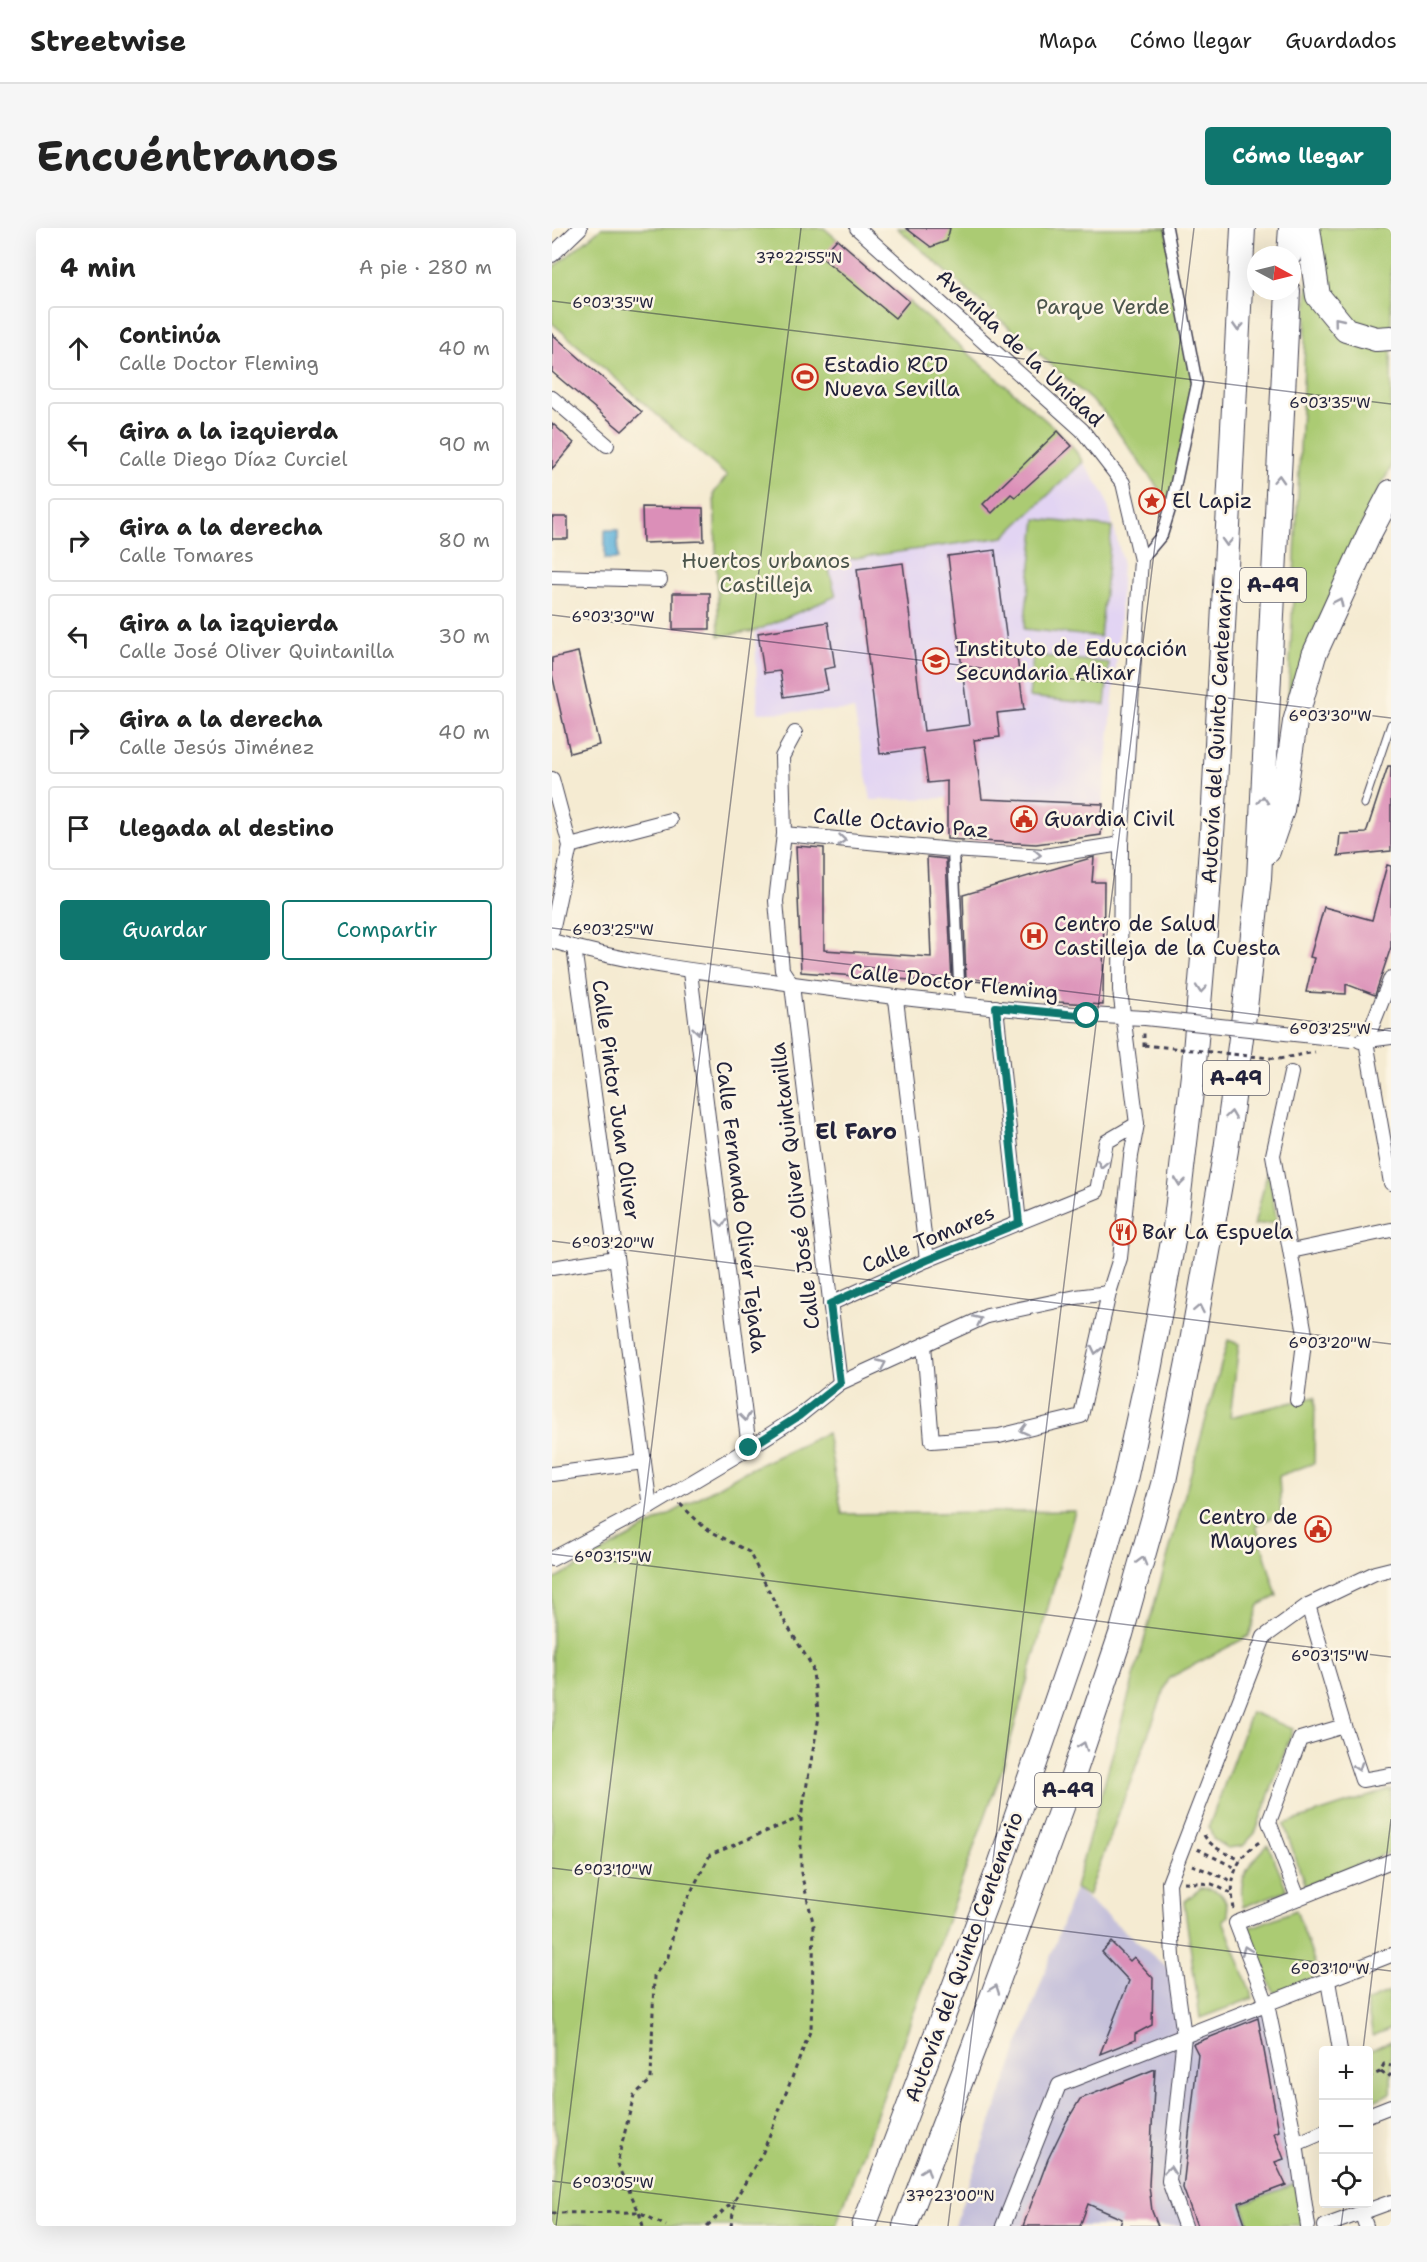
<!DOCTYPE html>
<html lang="es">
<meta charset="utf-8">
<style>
body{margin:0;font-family:"Shantell Sans",sans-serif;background:#f6f6f6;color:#222}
.controls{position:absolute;right:18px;bottom:18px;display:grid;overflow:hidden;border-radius:6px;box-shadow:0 6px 24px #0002}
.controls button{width:54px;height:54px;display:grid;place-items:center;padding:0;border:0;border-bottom:2px solid #e0e0e0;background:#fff;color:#222;font:30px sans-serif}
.compass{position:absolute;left:695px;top:18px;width:54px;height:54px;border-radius:50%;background:#fff;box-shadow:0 6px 24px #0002;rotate:97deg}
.stop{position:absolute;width:18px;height:18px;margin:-14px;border:4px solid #0f766e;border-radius:50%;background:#fff}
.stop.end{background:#0f766e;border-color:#fff;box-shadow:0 2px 6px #0008}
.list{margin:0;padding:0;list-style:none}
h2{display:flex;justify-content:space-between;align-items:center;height:78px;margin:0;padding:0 24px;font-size:26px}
h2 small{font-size:20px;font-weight:400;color:#767676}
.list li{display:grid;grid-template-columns:39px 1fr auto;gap:18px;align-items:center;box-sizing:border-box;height:84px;margin:0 12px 12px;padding:0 12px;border:2px solid #e0e0e0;border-radius:6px}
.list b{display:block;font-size:22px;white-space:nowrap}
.list p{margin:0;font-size:20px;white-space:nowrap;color:#767676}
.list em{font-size:20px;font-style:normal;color:#767676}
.actions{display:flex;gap:12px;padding:18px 24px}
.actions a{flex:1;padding:14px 0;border:2px solid #0f766e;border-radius:6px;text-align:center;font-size:21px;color:#0f766e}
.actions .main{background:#0f766e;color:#fff}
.icon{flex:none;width:33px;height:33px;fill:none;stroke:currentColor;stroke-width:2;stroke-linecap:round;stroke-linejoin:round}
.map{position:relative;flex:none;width:839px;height:1998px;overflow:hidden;border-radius:6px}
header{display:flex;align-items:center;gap:36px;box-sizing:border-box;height:84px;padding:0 30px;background:#fff;border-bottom:2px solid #e0e0e0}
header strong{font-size:28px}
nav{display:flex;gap:33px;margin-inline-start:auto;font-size:21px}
.intro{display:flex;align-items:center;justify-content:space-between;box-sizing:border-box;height:144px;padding:0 36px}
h1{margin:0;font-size:42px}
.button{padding:15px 27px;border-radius:6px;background:#0f766e;color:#fff;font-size:21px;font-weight:700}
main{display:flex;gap:36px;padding:0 36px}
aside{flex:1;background:#fff;border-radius:6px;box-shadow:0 6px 24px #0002}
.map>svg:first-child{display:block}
</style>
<header>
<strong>Streetwise</strong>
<nav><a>Mapa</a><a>Cómo llegar</a><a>Guardados</a></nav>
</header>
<div class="intro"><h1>Encuéntranos</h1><a class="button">Cómo llegar</a></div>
<main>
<aside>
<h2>4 min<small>A pie · 280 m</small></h2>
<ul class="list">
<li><svg class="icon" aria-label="ahead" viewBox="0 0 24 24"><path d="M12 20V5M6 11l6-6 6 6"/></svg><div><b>Continúa</b><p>Calle Doctor Fleming</p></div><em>40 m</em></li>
<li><svg class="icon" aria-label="left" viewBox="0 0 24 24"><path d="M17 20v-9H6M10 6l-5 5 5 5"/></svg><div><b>Gira a la izquierda</b><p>Calle Diego Díaz Curciel</p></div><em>90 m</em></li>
<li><svg class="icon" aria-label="right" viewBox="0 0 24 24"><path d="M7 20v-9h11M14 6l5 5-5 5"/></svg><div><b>Gira a la derecha</b><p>Calle Tomares</p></div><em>80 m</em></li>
<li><svg class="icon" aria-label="left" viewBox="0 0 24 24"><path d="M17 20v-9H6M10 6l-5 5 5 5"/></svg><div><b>Gira a la izquierda</b><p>Calle José Oliver Quintanilla</p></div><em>30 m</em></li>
<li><svg class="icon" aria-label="right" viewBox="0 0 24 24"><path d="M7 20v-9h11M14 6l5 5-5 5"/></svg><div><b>Gira a la derecha</b><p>Calle Jesús Jiménez</p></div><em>40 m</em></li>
<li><svg class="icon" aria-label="arrive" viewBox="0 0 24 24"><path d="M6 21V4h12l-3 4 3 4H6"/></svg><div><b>Llegada al destino</b></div></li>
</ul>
<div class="actions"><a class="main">Guardar</a><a>Compartir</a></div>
</aside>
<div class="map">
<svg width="839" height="1998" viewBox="0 0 839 1998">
<rect width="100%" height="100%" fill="#fcf5e5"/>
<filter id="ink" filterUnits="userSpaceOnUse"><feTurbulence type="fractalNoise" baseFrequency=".0167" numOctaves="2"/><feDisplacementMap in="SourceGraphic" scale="12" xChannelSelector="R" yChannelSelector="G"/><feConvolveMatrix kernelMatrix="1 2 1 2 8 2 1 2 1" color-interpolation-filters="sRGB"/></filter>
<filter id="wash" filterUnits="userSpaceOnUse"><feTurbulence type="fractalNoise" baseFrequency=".008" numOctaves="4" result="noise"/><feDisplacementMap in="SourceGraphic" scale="24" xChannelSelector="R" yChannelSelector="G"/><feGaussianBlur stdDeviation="1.35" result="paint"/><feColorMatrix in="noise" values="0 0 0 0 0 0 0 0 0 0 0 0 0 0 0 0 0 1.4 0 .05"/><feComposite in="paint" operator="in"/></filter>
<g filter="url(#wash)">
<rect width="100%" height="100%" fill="#f5ebd2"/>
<polygon fill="#e2d4f3" points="531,234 553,267 570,331 568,394 551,576 395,570 319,572 302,482 206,485 203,403 284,368 275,334 452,309"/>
<polygon fill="#c5c0da" points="523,1660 621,1745 632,1811 715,1776 758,1998 402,1998"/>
<g fill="#abcb73" stroke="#667657" stroke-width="1.5">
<polygon points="49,0 272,0 506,203 520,218 531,234 452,309 275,334 284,368 203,403 167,408 162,265 175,248 0,95 0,41"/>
<polygon points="345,0 614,0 645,156 619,278 550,182"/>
<polygon points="763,0 839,0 839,239 818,278 762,404 735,499 756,51"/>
<polygon points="484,291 560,299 548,409 472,401"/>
<polygon points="481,427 557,435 553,477 477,469"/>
<polygon points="716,942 725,994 702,997"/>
<polygon points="676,1112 687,1116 678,1189 763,1169 762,1235 727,1248 729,1285 704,1297 725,1368 707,1377 697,1408 617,1450 536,1668 523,1660"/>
<polygon points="275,1205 290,1286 523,1283 450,1542 284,1998 0,1998 0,1951 4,1915 0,1846 0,1353 190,1245"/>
<polygon points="699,1484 741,1501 703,1605 691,1618 675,1620 661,1611 657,1598"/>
<polygon points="839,1561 839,1624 753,1658 732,1596"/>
<path d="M716,1617L735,1662L691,1679C685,1650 696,1637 716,1617Z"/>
<path d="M649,1660C669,1661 675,1668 676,1688L671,1692L701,1770L648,1790L632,1674Z"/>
<polygon points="744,1682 767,1747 722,1765 695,1701"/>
<polygon points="837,1764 839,1800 821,1808 814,1774"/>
<polygon points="839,1813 839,1865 817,1875 817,1823"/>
<polygon points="743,1956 751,1997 698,1998 690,1976"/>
</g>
<rect fill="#5eb2da" stroke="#406a8a" stroke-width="1.5" x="53" y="302" width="13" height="29"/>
<g id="blocks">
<g fill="#db8fb8">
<polygon points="354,0 398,0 395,13 379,19"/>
<polygon points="285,11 357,73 343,90 269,29"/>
<polygon points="0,106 90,184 70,203 0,144"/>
<polygon points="0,195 22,215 0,241"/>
<polygon points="506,203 520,218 463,269 459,266 440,285 431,276"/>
<polygon points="90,279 151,280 152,313 91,315"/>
<rect x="0" y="289" width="16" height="22"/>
<polygon points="443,322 457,430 465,429 472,482 445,485 448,509 422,512 430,571 551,576 549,607 484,616 395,611 395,553 376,555 371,520 328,526 305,341 351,335 372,503 417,497 396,328"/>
<rect x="121" y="365" width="37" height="36"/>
<polygon points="276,394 283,439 272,441 276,462 232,469 228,443 212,445 206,405"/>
<polygon points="26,424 47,517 18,525 0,446 0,430"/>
<polygon points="836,538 839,538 839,623 786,628 788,606 814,605"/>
<polygon points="244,618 272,620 272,722 379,729 375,629 394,631 400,755 249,744"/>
<polygon points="542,629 540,654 552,654 551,777 506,774 503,762 414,752 411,667"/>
<polygon points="835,637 839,638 839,719 823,767 794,756 794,766 754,764 762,730 758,729 772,679 820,692"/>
<polygon points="559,1714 578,1733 582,1729 601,1750 600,1797 583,1806 583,1812 548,1826 577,1753 550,1724"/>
<polygon points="706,1790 727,1903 722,1905 732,1931 723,1934 734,1957 686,1975 694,1998 645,1998 631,1960 646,1826 641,1816"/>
<polygon points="603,1841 597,1957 600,1983 606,1998 568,1998 570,1991 536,1976 528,1998 471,1998 496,1931 513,1896 528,1871"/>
</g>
</g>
</g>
<g filter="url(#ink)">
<use href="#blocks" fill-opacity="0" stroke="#424052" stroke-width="1.5"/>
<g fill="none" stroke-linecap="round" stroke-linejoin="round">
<g stroke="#424052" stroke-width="9">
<polyline id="service" points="812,576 839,496"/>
</g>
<g stroke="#424052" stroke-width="13">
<g id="pedestrian">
<polyline points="589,332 610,307 619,278 645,156 615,0"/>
<polyline points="401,622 408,776"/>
</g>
</g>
<g stroke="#424052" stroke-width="16">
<g id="minor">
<polyline points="305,0 530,202 571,255 589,332 569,616 568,762 585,896 579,928 568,1030 557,1065 529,1188 447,1208 380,1213 372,1117"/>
<polyline points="0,27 28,0"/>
<polyline points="0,170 55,217"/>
<polyline points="0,349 108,352"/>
<polyline points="243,505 230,529 232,606 224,673 230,742 240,757 288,1155"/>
<polyline points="0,551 18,618 0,703"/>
<polyline points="232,606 401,622 492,628 569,616"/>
<polyline points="18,618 118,592"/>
<path d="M0,713C74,735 151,744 227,754C349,771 471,785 593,790"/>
<polyline points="22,719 98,1279"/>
<polyline points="138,744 197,1220"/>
<polyline points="839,750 814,813 839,955"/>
<polyline points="344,771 375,1032"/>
<polyline points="444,779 467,995"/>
<polyline points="808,813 839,809"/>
<polyline points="739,845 721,927 753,1106 745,1172"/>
<polyline points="739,1023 839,1002"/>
<polyline points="0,1040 64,1030"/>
<polyline points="278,1076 375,1032 545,963 554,914 585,896"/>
<polyline points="0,1246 92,1234"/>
<polyline points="0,1331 98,1279 197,1220 247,1188 288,1155 435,1088 524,1069 557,1065"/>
<polyline points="756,1377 792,1498 810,1552 839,1547"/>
<polyline points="746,1670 717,1594 748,1511 792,1498"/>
<polyline points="776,1753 788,1822"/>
<polyline points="816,1887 839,1878"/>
<polyline points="744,1916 772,1904"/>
<polyline points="809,1984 814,1998"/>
<polyline points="451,1998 507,1857 839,1727"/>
<polyline points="633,1998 617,1953 632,1808 621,1729 617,1655 712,1409 756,1377 823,1345 839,1341"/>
<polyline points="756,1998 744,1916 715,1776 684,1695 839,1633"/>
<polyline points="773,1998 839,1974"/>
</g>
</g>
<g stroke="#424052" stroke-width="26">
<g id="motorway">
<polyline points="756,0 766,68 794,102 824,111 839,110"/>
<polyline points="737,27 739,0"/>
<polyline points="716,623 730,582 743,494 762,427 818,304 839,264"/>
<polyline points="312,1998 448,1637 538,1375 572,1256 597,1142 622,1008 641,847 652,718 662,577 691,0"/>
<polyline points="353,1998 421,1821 518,1557 569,1406 612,1253 640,1114 674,922 693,780 707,651 736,63"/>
</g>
</g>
<g stroke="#424052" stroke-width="3" stroke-dasharray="4.5 4.5" stroke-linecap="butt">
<polyline points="592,819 592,804"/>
<polyline points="727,831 763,824"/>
<polyline points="128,1276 153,1300 197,1324 233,1394 260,1438 267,1489 249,1589 249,1645 262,1698 259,1801 211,1924 183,1972 179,1998"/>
<path d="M652,1607C659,1620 676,1626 689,1632"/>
<polyline points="645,1621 684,1640"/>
<polyline points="640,1637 680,1653"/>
<polyline points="632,1654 660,1656 679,1665"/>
<path d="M682,1681C677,1651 682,1630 709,1613"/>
<polyline points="829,1844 836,1849 839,1846"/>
<polyline points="816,1849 828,1844 832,1836 839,1838"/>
<polyline points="0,1985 87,1984 114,1998"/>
<polyline points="91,1998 87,1984 65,1936 82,1867 99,1852 102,1748 116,1729 124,1693 158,1627 249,1589"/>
<polyline points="155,1998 182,1973"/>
</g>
<use href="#service" stroke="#fff" stroke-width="7"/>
<use href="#pedestrian" stroke="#fff" stroke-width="10"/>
<use href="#minor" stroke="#fff" stroke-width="14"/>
<use href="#motorway" stroke="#fff" stroke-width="24"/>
<g stroke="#424052" stroke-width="16" stroke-linecap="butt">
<polyline id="minor-bridge" points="593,790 799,812"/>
</g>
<polyline stroke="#424052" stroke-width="3" stroke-dasharray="4.5 4.5" stroke-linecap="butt" points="592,817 727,831"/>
<use href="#minor-bridge" stroke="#fff" stroke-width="14"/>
</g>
<defs><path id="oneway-chevron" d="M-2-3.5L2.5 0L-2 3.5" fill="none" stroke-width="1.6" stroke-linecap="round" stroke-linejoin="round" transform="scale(1.5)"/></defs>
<g stroke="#9c9ca7">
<use href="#oneway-chevron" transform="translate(786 93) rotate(-129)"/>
<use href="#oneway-chevron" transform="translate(686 99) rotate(93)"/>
<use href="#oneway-chevron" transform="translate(727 251) rotate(-87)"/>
<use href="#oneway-chevron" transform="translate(675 314) rotate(93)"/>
<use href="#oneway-chevron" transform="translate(787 374) rotate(-65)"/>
<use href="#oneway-chevron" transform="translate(711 572) rotate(-87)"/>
<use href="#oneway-chevron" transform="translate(290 612) rotate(5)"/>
<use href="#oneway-chevron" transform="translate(485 627) rotate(2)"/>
<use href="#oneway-chevron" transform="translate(649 761) rotate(95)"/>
<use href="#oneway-chevron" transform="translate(146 802) rotate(83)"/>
<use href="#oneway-chevron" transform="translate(679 887) rotate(-82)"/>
<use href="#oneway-chevron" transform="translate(550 936) rotate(100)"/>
<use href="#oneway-chevron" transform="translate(628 954) rotate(97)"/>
<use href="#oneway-chevron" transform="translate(170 995) rotate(83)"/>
<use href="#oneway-chevron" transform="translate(647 1081) rotate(-79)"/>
<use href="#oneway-chevron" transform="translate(426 1092) rotate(-25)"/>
<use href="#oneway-chevron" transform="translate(544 1122) rotate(103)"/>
<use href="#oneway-chevron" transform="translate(330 1136) rotate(-24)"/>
<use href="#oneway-chevron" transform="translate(193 1189) rotate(83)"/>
<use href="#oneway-chevron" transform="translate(472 1202) rotate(166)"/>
<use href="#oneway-chevron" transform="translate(590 1333) rotate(-74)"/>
<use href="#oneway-chevron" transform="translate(531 1518) rotate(-71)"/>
<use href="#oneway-chevron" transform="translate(806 1539) rotate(71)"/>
<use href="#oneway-chevron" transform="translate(694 1722) rotate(-111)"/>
<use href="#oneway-chevron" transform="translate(443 1761) rotate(-70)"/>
<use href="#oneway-chevron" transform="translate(618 1942) rotate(-84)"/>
<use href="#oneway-chevron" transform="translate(374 1943) rotate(-69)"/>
</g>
</g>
<g fill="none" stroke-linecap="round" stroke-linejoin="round" filter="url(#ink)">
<polyline stroke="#0f766e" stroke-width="8" points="197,1220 247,1188 288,1155 278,1076 375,1032 467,995 444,779 535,788"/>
</g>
<path fill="none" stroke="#22223b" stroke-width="1.5" stroke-opacity="0.45" d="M0,73L839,176M0,387L839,490M0,700L839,803M0,1013L839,1116M0,1326L839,1429M0,1640L839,1743M811,1822L839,1591M0,1953L366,1998M4,1998L249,0M396,1998L642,0M789,1998L792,1976"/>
<defs>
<g id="stadium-ring" transform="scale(1.35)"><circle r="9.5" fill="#fcf5e5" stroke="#c8321e" stroke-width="1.5"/><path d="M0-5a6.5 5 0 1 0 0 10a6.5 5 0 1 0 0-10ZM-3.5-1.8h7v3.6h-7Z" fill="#c8321e"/></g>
<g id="sight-ring" transform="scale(1.35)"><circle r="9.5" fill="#fcf5e5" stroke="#c8321e" stroke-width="1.5"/><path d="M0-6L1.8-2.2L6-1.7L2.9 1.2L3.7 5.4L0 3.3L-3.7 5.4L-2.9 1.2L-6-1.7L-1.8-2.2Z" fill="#c8321e"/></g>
<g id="school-ring" transform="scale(1.35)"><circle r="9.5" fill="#fcf5e5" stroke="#c8321e" stroke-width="1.5"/><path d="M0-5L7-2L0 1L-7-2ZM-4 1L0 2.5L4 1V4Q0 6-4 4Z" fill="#c8321e"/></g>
<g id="civic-ring" transform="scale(1.35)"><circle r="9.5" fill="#fcf5e5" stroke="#c8321e" stroke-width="1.5"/><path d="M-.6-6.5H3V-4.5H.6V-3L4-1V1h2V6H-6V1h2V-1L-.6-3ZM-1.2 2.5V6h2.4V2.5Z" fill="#c8321e"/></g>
<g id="hospital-ring" transform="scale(1.35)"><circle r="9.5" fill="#fcf5e5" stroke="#c8321e" stroke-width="1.5"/><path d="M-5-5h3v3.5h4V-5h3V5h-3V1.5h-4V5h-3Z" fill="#c8321e"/></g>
<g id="restaurant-ring" transform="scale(1.35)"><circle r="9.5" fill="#fcf5e5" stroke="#c8321e" stroke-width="1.5"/><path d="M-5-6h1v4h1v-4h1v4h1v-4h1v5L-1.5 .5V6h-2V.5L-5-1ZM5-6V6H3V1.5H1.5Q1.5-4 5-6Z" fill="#c8321e"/></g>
</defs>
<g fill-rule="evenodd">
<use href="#stadium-ring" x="253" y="149"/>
<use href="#sight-ring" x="600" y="273"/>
<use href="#school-ring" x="384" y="433"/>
<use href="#civic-ring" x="472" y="591"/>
<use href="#hospital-ring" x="482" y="708"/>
<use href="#restaurant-ring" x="571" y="1004"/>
<use href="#civic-ring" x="766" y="1301"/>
</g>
<g text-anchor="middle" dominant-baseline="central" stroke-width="5" stroke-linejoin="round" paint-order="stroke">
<g fill="#fcf5e5" stroke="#63616e" stroke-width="1.5">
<rect x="688" y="340" width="66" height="34" rx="4.5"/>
<rect x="651" y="833" width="66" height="34" rx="4.5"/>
<rect x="483" y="1545" width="66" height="34" rx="4.5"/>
</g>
<g font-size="20" font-weight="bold" fill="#22223b">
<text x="721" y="357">A-49</text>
<text x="684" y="850">A-49</text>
<text x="516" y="1562">A-49</text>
</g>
<g font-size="21" fill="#4b554c" stroke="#fcf5e5">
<text x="551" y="79">Parque Verde</text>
<text x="214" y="333">Huertos urbanos<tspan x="214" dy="24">Castilleja</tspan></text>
</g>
<g font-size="21" fill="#22223b" stroke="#fcf5e5">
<text transform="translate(468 120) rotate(43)">Avenida de la Unidad</text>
<text transform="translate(665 502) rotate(-87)">Autovía del Quinto Centenario</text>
<text transform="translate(349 595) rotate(5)">Calle Octavio Paz</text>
<text transform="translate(402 754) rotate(6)">Calle Doctor Fleming</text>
<text transform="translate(64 872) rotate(82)">Calle Pintor Juan Oliver</text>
<text transform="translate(243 958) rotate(-97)">Calle José Oliver Quintanilla</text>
<text transform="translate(189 979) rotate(83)">Calle Fernando Oliver Tejada</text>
<text transform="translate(376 1011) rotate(-23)">Calle Tomares</text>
<text transform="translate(412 1729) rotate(-70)">Autovía del Quinto Centenario</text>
</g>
<g font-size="21" fill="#22223b" stroke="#fcf5e5" text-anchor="start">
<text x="272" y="137">Estadio RCD<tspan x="272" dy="24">Nueva Sevilla</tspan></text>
<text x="620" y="273">El Lapiz</text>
<text x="404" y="421">Instituto de Educación<tspan x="404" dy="24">Secundaria Alixar</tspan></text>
<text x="492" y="591">Guardia Civil</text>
<text x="502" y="696">Centro de Salud<tspan x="502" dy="24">Castilleja de la Cuesta</tspan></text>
<text x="590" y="1004">Bar La Espuela</text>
<text x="746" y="1289" text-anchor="end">Centro de<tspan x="746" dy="24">Mayores</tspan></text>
</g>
<g font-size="22" font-weight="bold" fill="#22223b" stroke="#fcf5e5">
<text x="304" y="903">El Faro</text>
</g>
</g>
<g font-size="15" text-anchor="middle" fill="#22223b" stroke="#fcf5e5" stroke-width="5" stroke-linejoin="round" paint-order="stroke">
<text x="247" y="35">37°22'55"N</text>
<text x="61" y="80">6°03'35"W</text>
<text x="778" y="180">6°03'35"W</text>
<text x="61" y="394">6°03'30"W</text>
<text x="778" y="493">6°03'30"W</text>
<text x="61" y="707">6°03'25"W</text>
<text x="778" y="806">6°03'25"W</text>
<text x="61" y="1020">6°03'20"W</text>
<text x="778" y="1120">6°03'20"W</text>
<text x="61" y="1334">6°03'15"W</text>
<text x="778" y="1433">6°03'15"W</text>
<text x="61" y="1647">6°03'10"W</text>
<text x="778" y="1746">6°03'10"W</text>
<text x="61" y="1960">6°03'05"W</text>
<text x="398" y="1973">37°23'00"N</text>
</g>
</svg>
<div class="controls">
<button>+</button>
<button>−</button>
<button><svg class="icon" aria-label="locate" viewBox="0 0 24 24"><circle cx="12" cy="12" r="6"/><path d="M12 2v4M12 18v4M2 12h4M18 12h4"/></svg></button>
</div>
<svg class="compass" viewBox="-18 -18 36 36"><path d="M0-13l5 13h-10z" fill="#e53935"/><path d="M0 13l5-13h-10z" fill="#767676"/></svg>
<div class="stop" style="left:535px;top:788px"></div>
<div class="stop end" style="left:197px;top:1220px"></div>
</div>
</main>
